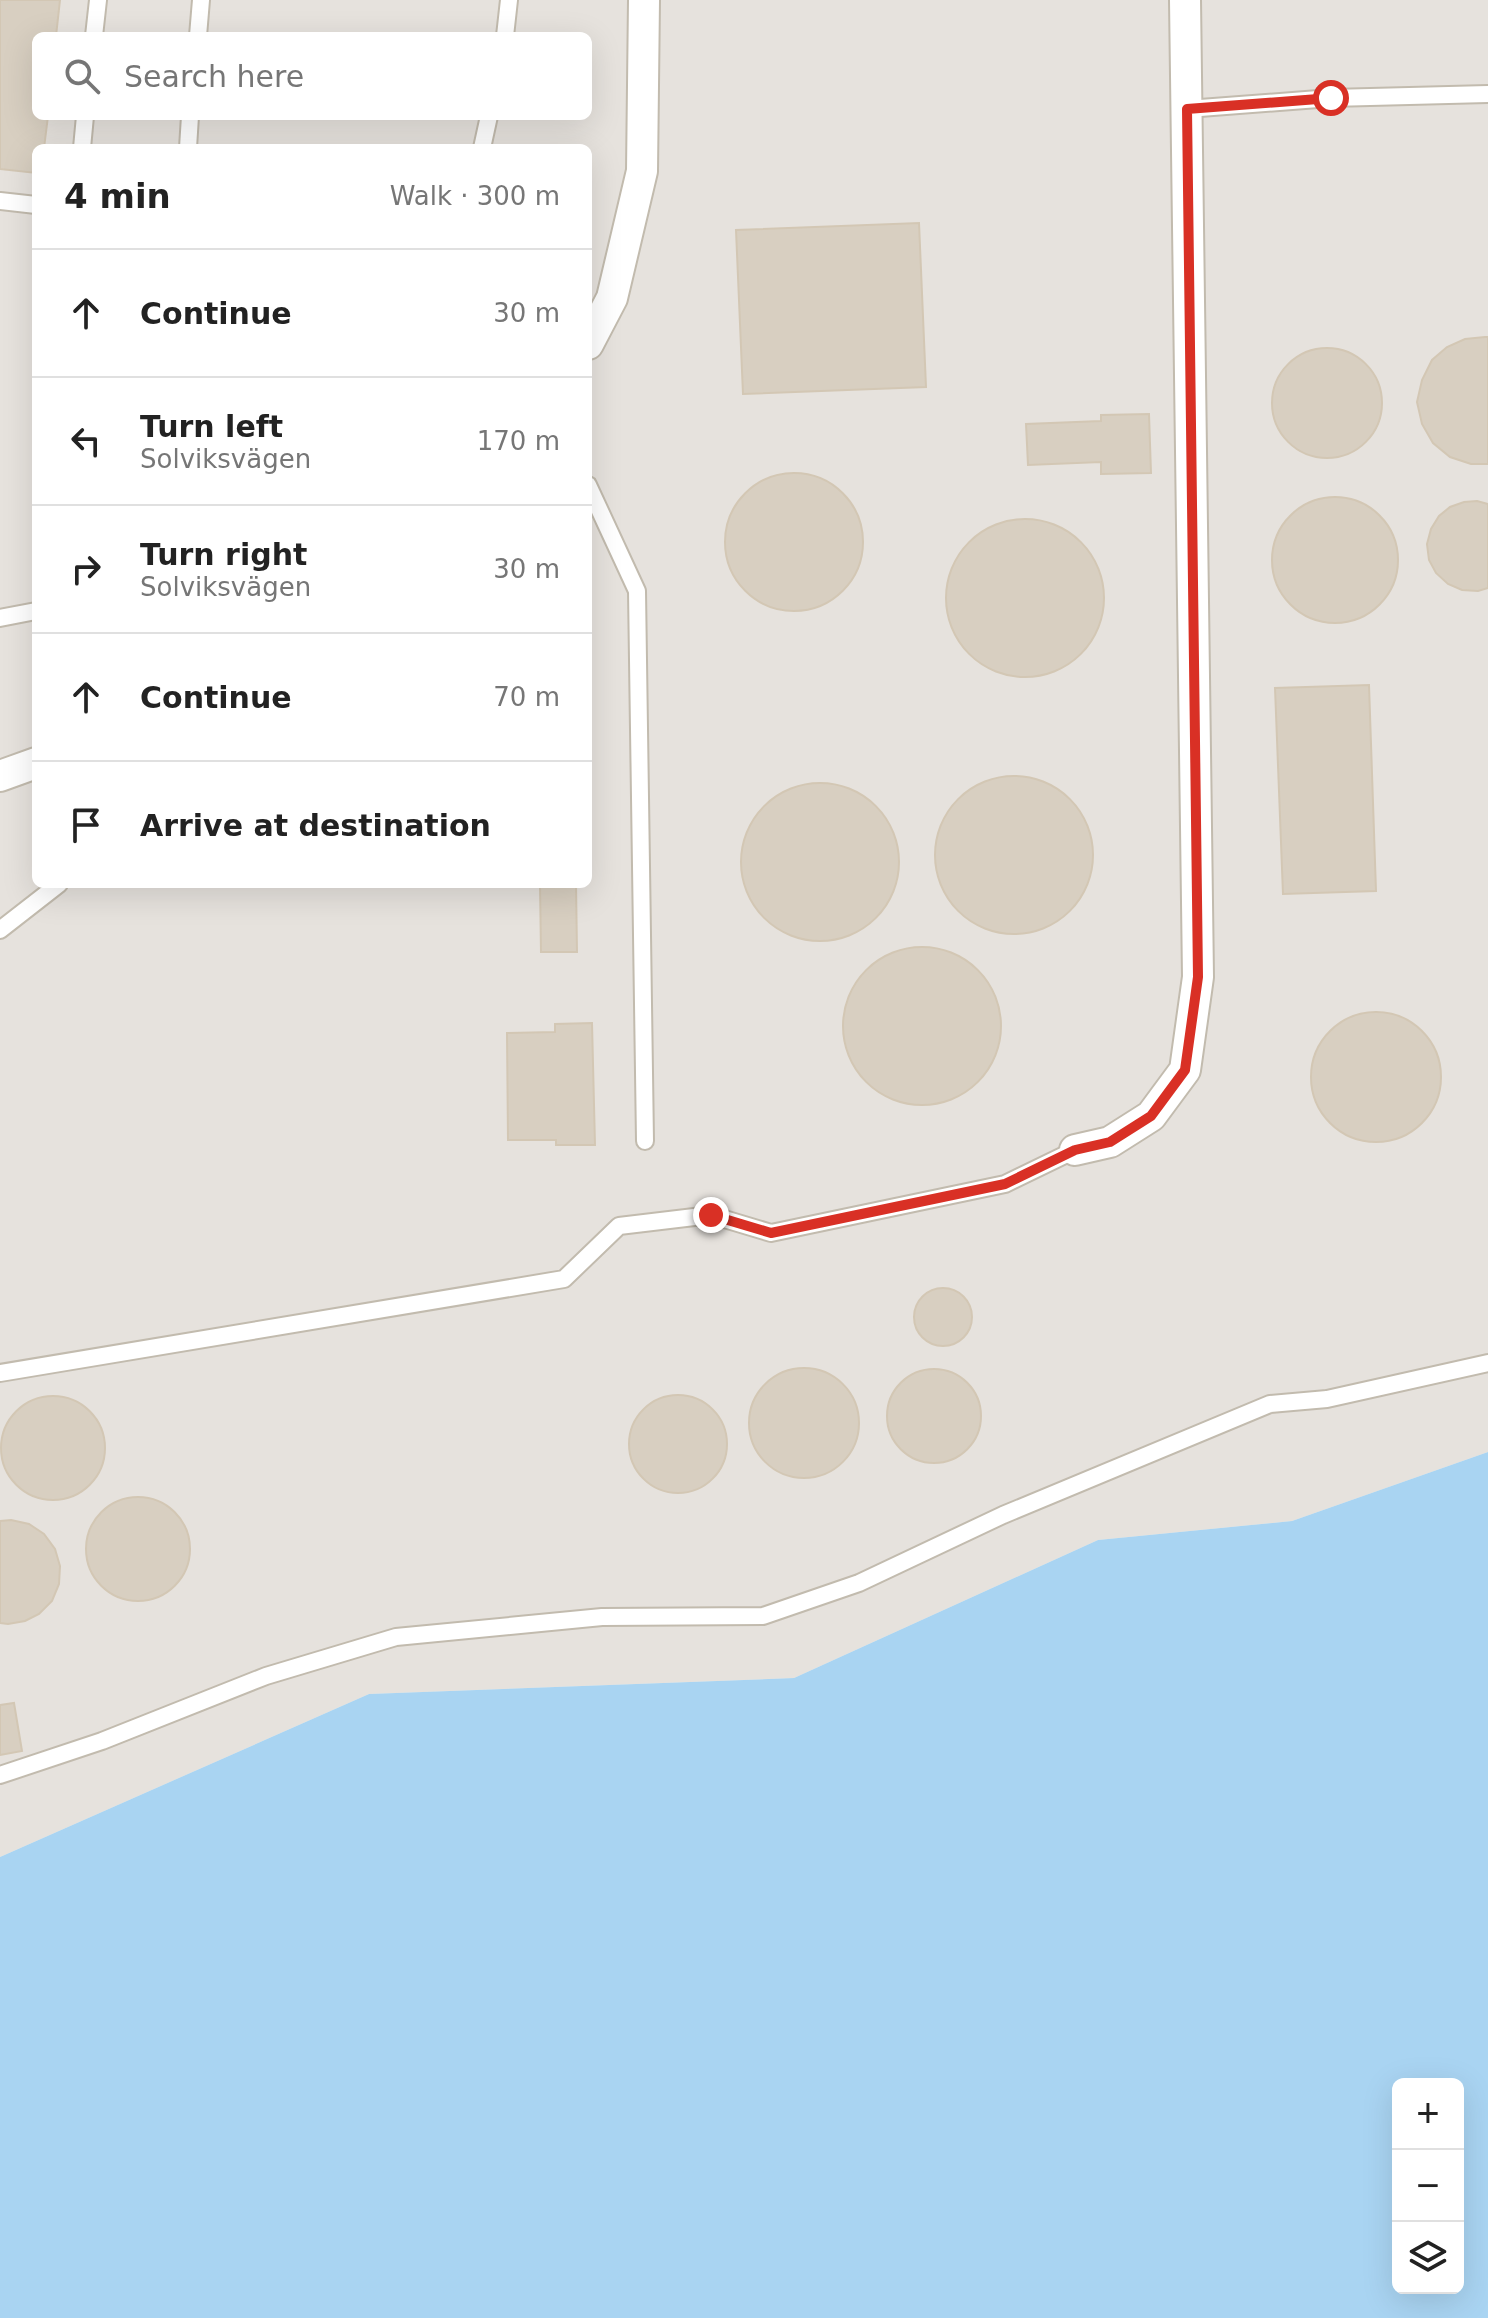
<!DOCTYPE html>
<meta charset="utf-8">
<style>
body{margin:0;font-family:"DejaVu Sans",sans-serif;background:#f2f2f2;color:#222}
.controls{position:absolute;right:24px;bottom:24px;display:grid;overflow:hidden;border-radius:12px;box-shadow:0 8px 32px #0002}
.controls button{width:72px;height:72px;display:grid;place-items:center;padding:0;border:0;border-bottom:2px solid #e0e0e0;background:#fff;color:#222;font:40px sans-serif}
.stop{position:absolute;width:24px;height:24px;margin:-18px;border:6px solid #d93025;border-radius:50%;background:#fff}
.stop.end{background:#d93025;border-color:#fff;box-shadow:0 2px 8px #0008}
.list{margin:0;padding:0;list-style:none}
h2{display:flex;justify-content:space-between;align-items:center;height:104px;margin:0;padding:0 32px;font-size:34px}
h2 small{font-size:26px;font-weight:400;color:#767676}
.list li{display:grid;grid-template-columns:52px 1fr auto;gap:24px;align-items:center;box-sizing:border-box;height:128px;padding:0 32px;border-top:2px solid #e0e0e0}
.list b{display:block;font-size:30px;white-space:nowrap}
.list p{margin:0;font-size:26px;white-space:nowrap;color:#767676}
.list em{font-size:26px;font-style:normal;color:#767676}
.icon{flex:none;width:44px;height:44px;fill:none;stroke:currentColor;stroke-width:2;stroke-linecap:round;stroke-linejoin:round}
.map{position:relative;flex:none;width:1488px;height:2318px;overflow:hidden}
.search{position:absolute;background:#fff;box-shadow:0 8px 32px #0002;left:32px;top:32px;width:560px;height:88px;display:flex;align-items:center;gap:20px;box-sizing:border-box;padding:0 28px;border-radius:12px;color:#767676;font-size:30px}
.panel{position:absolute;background:#fff;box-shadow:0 8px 32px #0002;left:32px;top:144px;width:560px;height:744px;border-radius:12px}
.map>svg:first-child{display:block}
</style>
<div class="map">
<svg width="1488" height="2318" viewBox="0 0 1488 2318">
<rect width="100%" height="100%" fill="#f6f3ec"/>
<path fill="#e6e2dd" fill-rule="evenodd" d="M0,0H1488V1452L1292,1521L1098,1540L794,1678L369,1694L0,1857ZM36,36H588V116H36ZM36,148H588V884H36Z"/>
<path fill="#a9d4f2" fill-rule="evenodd" d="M1488,1452V2318H0V1857L369,1694L794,1678L1098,1540L1292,1521ZM1398,2084H1458V2288H1398Z"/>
<g fill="#d8cfc1" stroke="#d3c7b4" stroke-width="2">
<polygon points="0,0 60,0 56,36 36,36 36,116 48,116 44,148 36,148 36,173 0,169"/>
<polygon points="919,223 926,387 743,394 736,230"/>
<polygon points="1485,337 1488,337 1488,464 1471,464 1450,457 1433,443 1422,424 1417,402 1422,380 1432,360 1447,347 1465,339"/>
<circle cx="1327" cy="403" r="55"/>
<polygon points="1149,414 1151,473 1101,474 1101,462 1028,465 1026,424 1101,421 1101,415"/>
<circle cx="794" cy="542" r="69"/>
<circle cx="1335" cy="560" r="63"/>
<polygon points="1477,501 1488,504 1488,588 1478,591 1462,590 1448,584 1436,573 1429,560 1427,544 1431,529 1439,516 1450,507 1464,502"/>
<circle cx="1025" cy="598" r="79"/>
<polygon points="1369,685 1376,891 1283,894 1275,688"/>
<circle cx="1014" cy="855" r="79"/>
<circle cx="820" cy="862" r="79"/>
<polygon points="540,884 576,884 577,952 541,952"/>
<circle cx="922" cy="1026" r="79"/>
<circle cx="1376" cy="1077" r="65"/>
<polygon points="592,1023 595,1145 556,1145 556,1140 508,1140 507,1033 555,1032 555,1024"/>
<circle cx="943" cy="1317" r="29"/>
<circle cx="804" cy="1423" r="55"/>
<circle cx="934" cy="1416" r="47"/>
<circle cx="678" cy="1444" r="49"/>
<circle cx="53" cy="1448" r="52"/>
<circle cx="138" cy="1549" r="52"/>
<polygon points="11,1520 29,1524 44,1534 55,1549 60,1566 59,1584 52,1601 39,1614 25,1621 8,1624 0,1623 0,1521"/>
<polygon points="14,1703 22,1751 0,1755 0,1705"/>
</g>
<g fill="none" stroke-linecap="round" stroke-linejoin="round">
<g stroke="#c2bbae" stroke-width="20">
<g id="lane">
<polyline points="94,36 98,0"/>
<polyline points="198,36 201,0"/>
<polyline points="505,36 509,0"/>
<polyline points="1187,109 1331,98 1488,94"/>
<polyline points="82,148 85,116"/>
<polyline points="188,148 190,116"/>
<polyline points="482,148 489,116"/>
<polyline points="0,201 36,205"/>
<polyline points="588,485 637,591 645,1141"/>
<polyline points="0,618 36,611"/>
<polyline points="0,930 59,884"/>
<polyline points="0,1373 564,1279 619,1226 711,1215 771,1233 1005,1184 1075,1150"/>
<polyline points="0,1775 102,1741 266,1676 396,1637 602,1617 763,1616 859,1583 1003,1515 1270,1404 1327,1399 1488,1363"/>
</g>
</g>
<g stroke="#c2bbae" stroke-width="34">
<g id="street">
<polyline points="588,344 612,298 642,171 644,0"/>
<polyline points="0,776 36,763"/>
<polyline points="1075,1150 1110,1142 1151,1116 1185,1070 1198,977 1185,0"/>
</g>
</g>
<use href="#lane" stroke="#fff" stroke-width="16"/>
<use href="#street" stroke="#fff" stroke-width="30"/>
</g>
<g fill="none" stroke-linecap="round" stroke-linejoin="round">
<polyline stroke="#d93025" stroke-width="10" points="711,1215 771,1233 1005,1184 1075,1150 1110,1142 1151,1116 1185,1070 1198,977 1187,109 1331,98"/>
</g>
</svg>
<div class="controls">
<button>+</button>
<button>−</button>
<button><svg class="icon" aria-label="layers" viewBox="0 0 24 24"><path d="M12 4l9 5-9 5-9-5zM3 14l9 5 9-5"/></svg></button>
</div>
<div class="stop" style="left:1331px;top:98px"></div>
<div class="stop end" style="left:711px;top:1215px"></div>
<div class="search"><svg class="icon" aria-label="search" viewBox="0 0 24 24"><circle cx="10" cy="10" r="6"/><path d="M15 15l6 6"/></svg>Search here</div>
<section class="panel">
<h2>4 min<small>Walk · 300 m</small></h2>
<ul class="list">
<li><svg class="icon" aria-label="ahead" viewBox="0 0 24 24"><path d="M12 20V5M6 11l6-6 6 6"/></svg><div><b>Continue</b></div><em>30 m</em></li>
<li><svg class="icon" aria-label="left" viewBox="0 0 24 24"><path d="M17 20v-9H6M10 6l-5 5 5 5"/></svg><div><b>Turn left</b><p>Solviksvägen</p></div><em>170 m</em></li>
<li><svg class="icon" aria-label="right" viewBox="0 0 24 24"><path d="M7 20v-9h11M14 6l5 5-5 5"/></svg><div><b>Turn right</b><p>Solviksvägen</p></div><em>30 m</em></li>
<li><svg class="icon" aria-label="ahead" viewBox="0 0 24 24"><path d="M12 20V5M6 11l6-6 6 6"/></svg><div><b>Continue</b></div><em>70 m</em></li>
<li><svg class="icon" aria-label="arrive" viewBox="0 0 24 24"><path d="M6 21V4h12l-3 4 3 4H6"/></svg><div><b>Arrive at destination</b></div></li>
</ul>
</section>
</div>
